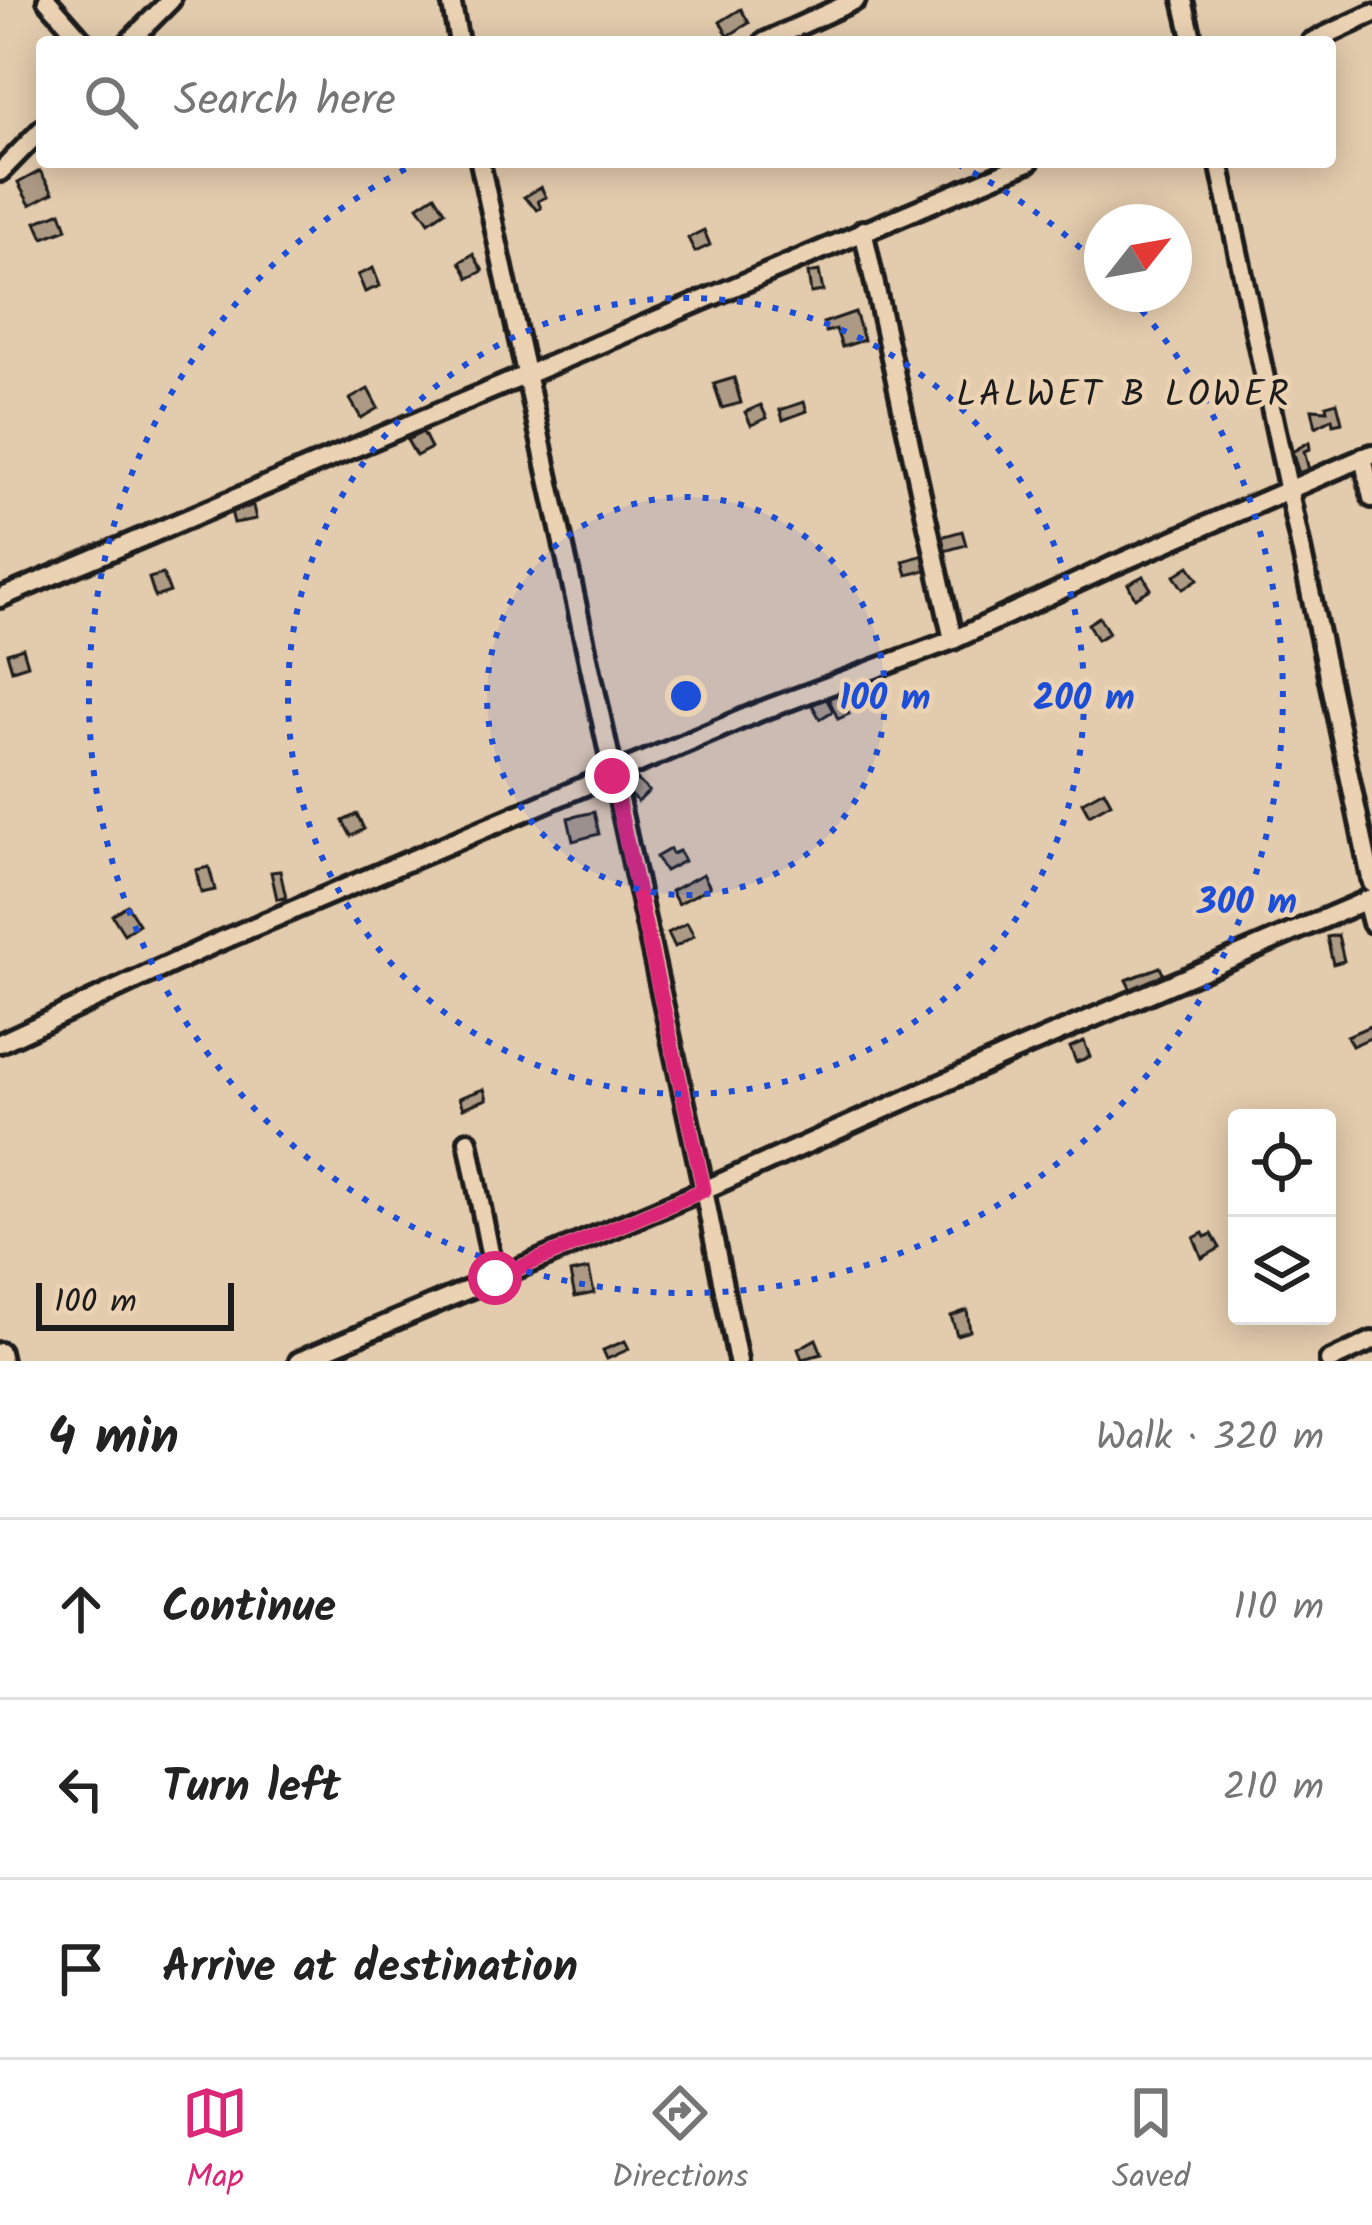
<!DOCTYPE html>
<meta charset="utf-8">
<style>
body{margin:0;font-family:Kalam,sans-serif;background:#f2f2f2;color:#222}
.controls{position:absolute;right:36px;bottom:36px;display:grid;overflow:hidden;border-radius:12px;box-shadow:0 6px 30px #0003}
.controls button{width:108px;height:108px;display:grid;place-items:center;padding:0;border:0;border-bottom:3px solid #e0e0e0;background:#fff;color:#222;font:60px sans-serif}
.compass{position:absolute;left:1084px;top:204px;width:108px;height:108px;border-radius:50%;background:#fff;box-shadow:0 6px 30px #0003;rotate:59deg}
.scale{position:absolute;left:36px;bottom:30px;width:198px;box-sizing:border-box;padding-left:12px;border:6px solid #1c1c1c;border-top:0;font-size:33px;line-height:42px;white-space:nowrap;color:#1c1c1c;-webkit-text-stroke:9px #ebd2b3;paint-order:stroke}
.stop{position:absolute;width:36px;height:36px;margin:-27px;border:9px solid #db2777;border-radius:50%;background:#fff}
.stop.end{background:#db2777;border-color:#fff;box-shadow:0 3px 12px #0008}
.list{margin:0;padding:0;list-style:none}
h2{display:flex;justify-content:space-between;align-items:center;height:156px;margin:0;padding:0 48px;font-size:51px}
h2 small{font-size:39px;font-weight:400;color:#767676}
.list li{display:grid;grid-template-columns:78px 1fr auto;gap:36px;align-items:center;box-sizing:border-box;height:180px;padding:0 48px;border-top:3px solid #e0e0e0}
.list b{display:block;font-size:45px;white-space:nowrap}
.list em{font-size:39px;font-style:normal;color:#767676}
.icon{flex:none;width:66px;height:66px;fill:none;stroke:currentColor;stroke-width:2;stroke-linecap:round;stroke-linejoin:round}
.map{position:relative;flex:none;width:1372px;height:1361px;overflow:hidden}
.search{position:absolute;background:#fff;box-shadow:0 6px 30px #0003;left:36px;right:36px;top:36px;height:132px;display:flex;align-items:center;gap:30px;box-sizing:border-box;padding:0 42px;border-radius:12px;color:#767676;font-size:45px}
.sheet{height:696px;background:#fff}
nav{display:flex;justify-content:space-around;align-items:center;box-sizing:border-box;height:168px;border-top:3px solid #e0e0e0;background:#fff;font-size:33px;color:#767676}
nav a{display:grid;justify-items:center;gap:6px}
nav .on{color:#db2777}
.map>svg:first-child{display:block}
</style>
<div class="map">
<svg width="1372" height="1361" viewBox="0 0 1372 1361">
<rect width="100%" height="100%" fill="#e3cbad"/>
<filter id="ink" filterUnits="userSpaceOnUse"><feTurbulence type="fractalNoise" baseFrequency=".00833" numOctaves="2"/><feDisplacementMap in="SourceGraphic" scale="24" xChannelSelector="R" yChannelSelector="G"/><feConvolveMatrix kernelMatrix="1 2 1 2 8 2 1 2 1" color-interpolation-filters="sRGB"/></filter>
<g filter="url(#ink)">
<g fill="#ac9a85" stroke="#1c1c1c" stroke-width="3">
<polygon points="741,9 749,23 728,36 720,22"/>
<polygon points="40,171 53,193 30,205 18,183"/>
<polygon points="541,187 546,197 538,201 541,208 537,210 524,197"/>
<polygon points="435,195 445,211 429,222 418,206"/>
<polygon points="61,212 67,229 43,238 36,222"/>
<polygon points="704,230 710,245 695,252 688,238"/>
<polygon points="473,254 483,271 469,278 460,262"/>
<polygon points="373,268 380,286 365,292 358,275"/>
<polygon points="819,271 823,291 811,293 808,273"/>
<polygon points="855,312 864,340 842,347 836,329 826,332 823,323"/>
<polygon points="734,378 741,403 722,408 714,384"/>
<polygon points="368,389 378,408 361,418 350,399"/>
<polygon points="804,402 807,411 783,420 780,410"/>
<polygon points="1337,402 1342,422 1333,424 1332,418 1316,427 1312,409 1327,410 1326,405"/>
<polygon points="761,405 767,418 751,425 745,412"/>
<polygon points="423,432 431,448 416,456 407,440"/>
<polygon points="1309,442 1310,449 1304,451 1309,470 1299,473 1292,452"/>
<polygon points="253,506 256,519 234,523 231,511"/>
<polygon points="962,531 966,545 945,551 941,537"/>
<polygon points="927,554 931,569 907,575 903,561"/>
<polygon points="1189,566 1198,579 1183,589 1174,576"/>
<polygon points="163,574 170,592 155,597 149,578"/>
<polygon points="1143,576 1151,589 1135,598 1128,584"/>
<polygon points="1099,617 1109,633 1097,640 1088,624"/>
<polygon points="23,648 28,665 12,670 7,653"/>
<polygon points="838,690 849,714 838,719 827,695"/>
<polygon points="826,698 833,711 820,719 812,705"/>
<polygon points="635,778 649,791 638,802 625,789"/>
<polygon points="1104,790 1111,803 1089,815 1082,802"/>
<polygon points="594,812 599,834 573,841 568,818"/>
<polygon points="357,814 364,829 351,836 343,821"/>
<polygon points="670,849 672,854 679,851 684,861 665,871 656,857"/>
<polygon points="209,867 215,890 201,893 196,870"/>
<polygon points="280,871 286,898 277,899 271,872"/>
<polygon points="703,874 710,887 678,904 671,891"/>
<polygon points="127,905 139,924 124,934 112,915"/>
<polygon points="687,923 694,936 675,947 668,933"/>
<polygon points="1338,935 1344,961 1333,964 1327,937"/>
<polygon points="1160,967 1164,976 1131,990 1126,980"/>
<polygon points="1370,1026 1372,1037 1352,1046 1347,1036"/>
<polygon points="1084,1041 1090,1057 1076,1062 1070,1047"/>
<polygon points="484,1089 487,1099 463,1108 459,1098"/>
<polygon points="1203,1233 1205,1237 1212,1234 1220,1248 1202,1258 1194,1238"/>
<polygon points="589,1269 594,1293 575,1297 570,1273"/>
<polygon points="967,1310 970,1331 957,1335 951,1316"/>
<polygon points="816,1339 822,1354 802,1359 798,1349"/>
<polygon points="625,1341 629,1349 607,1359 603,1350"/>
</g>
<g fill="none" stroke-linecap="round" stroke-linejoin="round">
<g stroke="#1c1c1c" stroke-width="26">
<g id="minor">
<polyline points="47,0 84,42"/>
<polyline points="451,0 459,42"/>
<polyline points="1183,0 1193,42"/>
<polyline points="129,42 171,0"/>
<polyline points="764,42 856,0"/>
<polyline points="1311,42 1372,14"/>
<polyline points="480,162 704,1190 738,1361"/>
<polyline points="1219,162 1372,883"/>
<polyline points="0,172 42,129"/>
<polyline points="863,230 953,640"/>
<polyline points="1363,457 1372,498"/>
<polyline points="0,598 1029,162"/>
<polyline points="1366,900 1372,923"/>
<polyline points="0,1043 218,942 761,711 953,640 1112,566 1372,454"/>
<polyline points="468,1141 495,1278"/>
<polyline points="0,1352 2,1361"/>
<polyline points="299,1361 704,1190 1001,1057 1372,898"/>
<polyline points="1329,1361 1372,1341"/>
</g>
</g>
<use href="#minor" stroke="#ebd2b3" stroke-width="16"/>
</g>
</g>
<g fill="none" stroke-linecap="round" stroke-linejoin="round" filter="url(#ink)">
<polyline stroke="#db2777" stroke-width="15" points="495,1278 704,1190 612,776"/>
</g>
<circle cx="686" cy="696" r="199" fill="#1d4ed8" fill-opacity=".12"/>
<g fill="none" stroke="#1d4ed8" stroke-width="6" stroke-dasharray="6 12">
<circle cx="686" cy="696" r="199"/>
<circle cx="686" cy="696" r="398"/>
<path d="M957 164A597 597 0 0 1 1101 267M1130 297A597 597 0 1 1 415 164"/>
</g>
<g text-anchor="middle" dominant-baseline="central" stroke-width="9" stroke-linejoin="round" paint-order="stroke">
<g font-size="36" letter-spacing="3" fill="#1c1c1c" stroke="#ebd2b3">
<text x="1124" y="396">LALWET B LOWER</text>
</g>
</g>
<circle cx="686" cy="696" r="18" fill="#1d4ed8" stroke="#ebd2b3" stroke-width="6"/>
<g font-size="36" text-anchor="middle" font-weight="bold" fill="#1d4ed8" stroke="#ebd2b3" stroke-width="9" stroke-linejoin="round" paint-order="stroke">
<text x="885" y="709">100 m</text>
<text x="1084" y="709">200 m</text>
<text x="1247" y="913">300 m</text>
</g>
</svg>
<div class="controls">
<button><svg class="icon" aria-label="locate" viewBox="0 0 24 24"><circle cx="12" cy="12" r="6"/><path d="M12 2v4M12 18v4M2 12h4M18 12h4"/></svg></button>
<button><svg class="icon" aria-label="layers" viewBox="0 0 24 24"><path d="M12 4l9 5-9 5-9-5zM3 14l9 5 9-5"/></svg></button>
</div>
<svg class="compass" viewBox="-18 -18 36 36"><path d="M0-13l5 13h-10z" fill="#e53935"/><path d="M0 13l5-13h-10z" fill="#767676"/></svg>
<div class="scale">100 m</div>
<div class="stop" style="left:495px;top:1278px"></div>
<div class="stop end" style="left:612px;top:776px"></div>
<div class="search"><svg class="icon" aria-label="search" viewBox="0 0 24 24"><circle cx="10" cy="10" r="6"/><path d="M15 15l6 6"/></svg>Search here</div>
</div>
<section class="sheet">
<h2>4 min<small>Walk · 320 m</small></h2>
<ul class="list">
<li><svg class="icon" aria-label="ahead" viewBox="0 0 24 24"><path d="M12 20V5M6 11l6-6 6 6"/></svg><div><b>Continue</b></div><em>110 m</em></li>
<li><svg class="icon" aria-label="left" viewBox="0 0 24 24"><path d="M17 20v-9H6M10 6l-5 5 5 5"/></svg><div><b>Turn left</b></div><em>210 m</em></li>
<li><svg class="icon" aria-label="arrive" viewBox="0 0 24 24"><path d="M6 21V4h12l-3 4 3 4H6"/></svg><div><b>Arrive at destination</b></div></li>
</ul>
</section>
<nav>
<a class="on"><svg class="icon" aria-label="map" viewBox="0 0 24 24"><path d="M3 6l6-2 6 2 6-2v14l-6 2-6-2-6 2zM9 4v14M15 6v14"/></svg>Map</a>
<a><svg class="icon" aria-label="directions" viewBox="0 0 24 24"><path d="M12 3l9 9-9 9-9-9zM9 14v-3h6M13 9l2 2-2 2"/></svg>Directions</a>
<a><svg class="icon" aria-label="saved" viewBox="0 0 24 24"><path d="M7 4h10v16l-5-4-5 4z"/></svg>Saved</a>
</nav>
